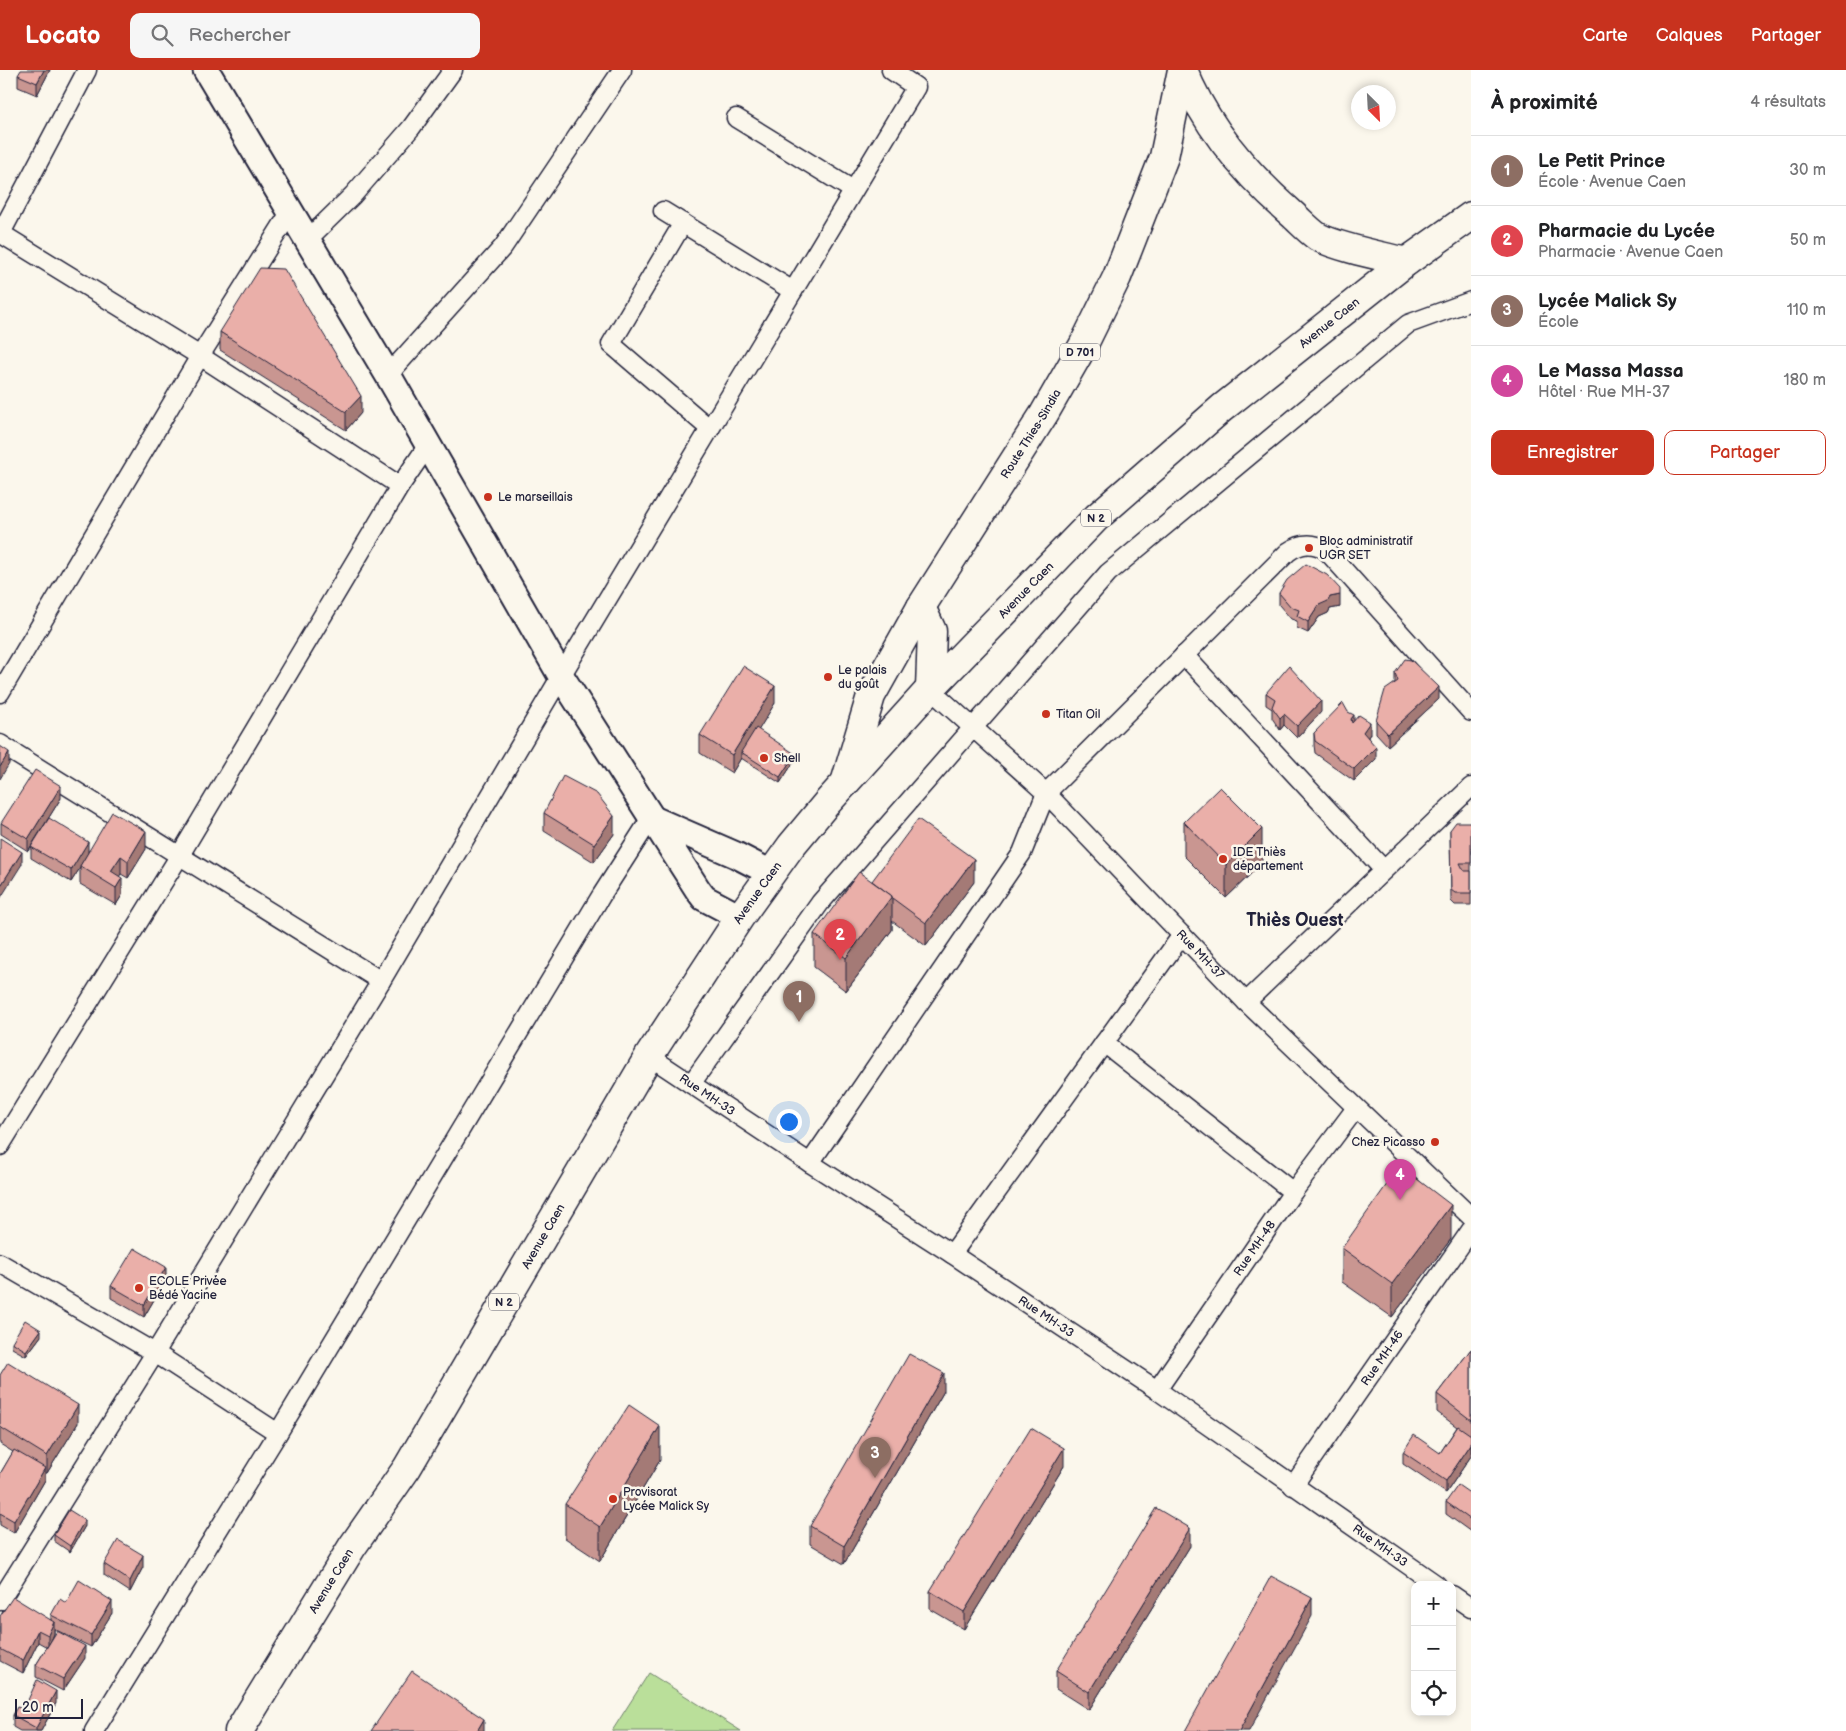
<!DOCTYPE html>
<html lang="fr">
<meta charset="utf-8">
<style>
body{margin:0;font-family:"Balsamiq Sans",sans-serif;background:#f6f6f6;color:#202124}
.controls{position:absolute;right:15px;bottom:15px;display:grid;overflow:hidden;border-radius:10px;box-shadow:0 2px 8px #0003}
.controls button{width:45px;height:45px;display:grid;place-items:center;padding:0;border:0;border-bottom:1px solid #e0e0e0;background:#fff;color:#202124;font:25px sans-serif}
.compass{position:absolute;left:1351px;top:15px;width:45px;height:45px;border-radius:50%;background:#fff;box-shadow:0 2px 8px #0003;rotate:156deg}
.scale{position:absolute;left:15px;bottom:12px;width:68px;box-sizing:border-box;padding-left:5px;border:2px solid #22223b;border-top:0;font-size:14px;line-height:18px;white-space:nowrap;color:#22223b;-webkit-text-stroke:4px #fbf7ec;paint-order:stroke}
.you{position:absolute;left:788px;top:1051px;width:18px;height:18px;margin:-12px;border:4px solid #fff;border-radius:50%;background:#1a73e8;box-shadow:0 0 0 8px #1a73e833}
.badge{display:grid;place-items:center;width:32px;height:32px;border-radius:50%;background:#c8321e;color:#fff;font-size:16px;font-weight:700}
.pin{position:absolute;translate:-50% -41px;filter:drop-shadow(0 1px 2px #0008)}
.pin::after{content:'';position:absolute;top:26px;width:18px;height:15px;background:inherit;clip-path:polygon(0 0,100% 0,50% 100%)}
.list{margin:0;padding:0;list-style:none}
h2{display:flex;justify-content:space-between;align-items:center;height:65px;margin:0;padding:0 20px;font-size:21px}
h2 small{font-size:16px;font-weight:400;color:#757577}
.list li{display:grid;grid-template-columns:32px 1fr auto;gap:15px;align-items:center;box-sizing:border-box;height:70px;padding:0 20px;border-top:1px solid #e0e0e0}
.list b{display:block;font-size:19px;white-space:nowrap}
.list p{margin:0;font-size:16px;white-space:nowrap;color:#757577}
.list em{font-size:16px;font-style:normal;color:#757577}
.actions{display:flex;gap:10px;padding:15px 20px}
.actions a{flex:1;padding:11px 0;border:1px solid #c8321e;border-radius:10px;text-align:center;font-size:18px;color:#c8321e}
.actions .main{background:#c8321e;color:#fff}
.icon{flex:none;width:28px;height:28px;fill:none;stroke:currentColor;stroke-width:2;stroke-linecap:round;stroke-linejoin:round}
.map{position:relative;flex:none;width:1471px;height:1661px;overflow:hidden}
header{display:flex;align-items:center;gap:30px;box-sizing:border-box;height:70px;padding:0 25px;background:#c8321e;color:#fff}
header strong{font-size:24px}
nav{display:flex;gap:28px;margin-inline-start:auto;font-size:18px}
.search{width:350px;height:45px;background:#f6f6f6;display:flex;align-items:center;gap:12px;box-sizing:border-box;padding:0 18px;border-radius:10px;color:#757577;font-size:19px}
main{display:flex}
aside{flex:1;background:#fff}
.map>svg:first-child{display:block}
</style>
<header>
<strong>Locato</strong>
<div class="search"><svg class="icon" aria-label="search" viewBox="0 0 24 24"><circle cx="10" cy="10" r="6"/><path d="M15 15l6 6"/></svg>Rechercher</div>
<nav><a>Carte</a><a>Calques</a><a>Partager</a></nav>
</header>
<main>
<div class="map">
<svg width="1471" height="1661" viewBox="0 0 1471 1661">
<rect width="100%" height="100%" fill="#fbf7ec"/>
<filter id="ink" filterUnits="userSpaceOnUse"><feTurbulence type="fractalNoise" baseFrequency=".02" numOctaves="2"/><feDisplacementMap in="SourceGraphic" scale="10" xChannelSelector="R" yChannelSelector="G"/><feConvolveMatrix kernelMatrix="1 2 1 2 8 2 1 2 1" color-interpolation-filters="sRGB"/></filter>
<g filter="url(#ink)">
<polygon fill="#badf9a" stroke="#6e806a" points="649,1603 741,1661 612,1661"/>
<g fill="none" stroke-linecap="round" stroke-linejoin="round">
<g stroke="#22223b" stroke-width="21">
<g id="minor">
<polyline points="736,48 853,120"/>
<polyline points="663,141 793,221"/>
<polyline points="683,153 611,274 710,359"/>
<polyline points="0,163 200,286 400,416"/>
<polyline points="0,165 87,0"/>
<polyline points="307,170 353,125 411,58 453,0"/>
<polyline points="388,305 503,177 622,0"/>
<polyline points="1184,585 1384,800"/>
<path id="s1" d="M930,619L1046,723L1246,932L1471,1147"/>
<polyline points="0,623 200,286 291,141"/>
<polyline points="0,674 381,911"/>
<polyline points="1246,932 1471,717"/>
<polyline points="1104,973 1293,1122"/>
<path id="s2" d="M649,986L810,1093L952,1184L1157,1320L1437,1515"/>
<polyline points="691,1014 820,833 1108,503 1408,254 1471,231"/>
<polyline points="0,1076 180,785 400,416 428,375"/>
<path d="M810,1093L1022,783L1046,723L1288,482C1301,473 1313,472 1326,480L1471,642"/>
<polyline points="952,1184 1182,865"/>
<polyline points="0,1193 155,1283 278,1363"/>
<path id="s3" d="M1157,1320L1293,1122L1356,1038"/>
<path id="s4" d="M1293,1416L1471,1160"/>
<polyline points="1452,1525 1471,1538"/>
<polyline points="0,1531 155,1283 381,911 561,606 916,17 891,0"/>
<polyline points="94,1661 278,1363 601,826 651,748"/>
</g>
</g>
<g stroke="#22223b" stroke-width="29">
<g id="secondary">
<polyline points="206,0 388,305 561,606 698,820 704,828 740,847"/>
<polyline points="651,748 736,785 771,803"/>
</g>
</g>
<g stroke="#22223b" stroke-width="31">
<g id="primary">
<path d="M1183,0C1206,57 1247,105 1292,144C1300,151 1309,161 1318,167C1340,178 1382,186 1406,192"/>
<path id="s5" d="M845,713L871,626L921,537L1044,344L1083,276L1117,207L1164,87L1182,0"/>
</g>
</g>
<g stroke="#22223b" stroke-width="31">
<g id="trunk">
<polyline points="921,537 932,561 930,619"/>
<path id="s6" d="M239,1661L352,1477L407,1398L649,986L740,847L791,776L826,734L930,619L1097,447L1222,338L1406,192L1471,146"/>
</g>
</g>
<use href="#minor" stroke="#fbf7ec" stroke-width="18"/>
<use href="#secondary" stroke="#fbf7ec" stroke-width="25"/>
<use href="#primary" stroke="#fbf7ec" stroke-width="28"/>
<use href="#trunk" stroke="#fbf7ec" stroke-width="28"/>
</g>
<g fill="#c99691" stroke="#22223b">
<polygon points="50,0 37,25 18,17 18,5"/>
<polygon points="220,262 361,343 346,360 220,280"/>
<polygon points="1279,523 1340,537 1330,539 1328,543 1319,547 1308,563 1297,558 1297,551 1291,549 1279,535"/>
<polygon points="1395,603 1439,629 1388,676 1376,663 1376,651 1395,612"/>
<polygon points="1266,623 1321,642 1297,668 1284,655 1280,660 1272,648 1272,639 1266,635"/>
<polygon points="775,633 758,660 795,690 780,713 741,688 732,703 700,683 700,665"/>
<polygon points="1348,642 1354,650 1370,664 1368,667 1376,689 1354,711 1315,683 1314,675 1314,663"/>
<polygon points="61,728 28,781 1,764 1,753"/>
<polygon points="544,743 614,764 594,792 544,761"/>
<polygon points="1184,752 1262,793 1226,828 1184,786"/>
<polygon points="1471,752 1471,835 1455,835 1451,831 1450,760"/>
<polygon points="31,777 88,781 146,779 128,808 121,804 119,806 122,825 116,835 80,814 80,798 71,812 31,788"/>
<polygon points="872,811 974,812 926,876 892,851 892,860 846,921 814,897 814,864"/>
<polygon points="1451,1169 1392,1247 1342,1212 1342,1178"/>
<polygon points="166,1209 144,1247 111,1228 111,1216"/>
<polygon points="41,1266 26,1286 12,1278 12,1272"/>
<polygon points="1471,1279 1471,1386 1446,1423 1403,1394 1403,1382 1440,1383 1457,1357 1437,1342 1437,1324"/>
<polygon points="0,1305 78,1353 47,1403 45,1402 45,1410 14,1463 0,1455 0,1404 13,1382 0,1374"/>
<polygon points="944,1321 844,1494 810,1474 810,1456"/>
<polygon points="660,1390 600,1491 565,1468 565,1434"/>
<polygon points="1064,1396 964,1559 930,1539 930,1521"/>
<polygon points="1471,1424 1471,1462 1446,1444 1446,1432"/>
<polygon points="85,1456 70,1482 54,1471 54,1465"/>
<polygon points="1190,1476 1089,1640 1056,1619 1056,1601"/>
<polygon points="104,1494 143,1497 130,1522 104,1505"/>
<polygon points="66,1533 112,1543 91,1577 54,1559 54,1564 51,1570 85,1588 63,1621 36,1607 36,1595 47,1577 38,1572 23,1603 0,1591 0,1546 51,1550 51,1545"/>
<polygon points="56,1633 41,1661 20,1661 13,1657 13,1645 24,1639"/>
</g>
<g fill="#a47a76" stroke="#22223b">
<polygon points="44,0 50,0 37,25 37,13"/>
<polygon points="361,326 361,343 346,360 346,342"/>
<polygon points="1340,525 1340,537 1330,539 1328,543 1319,547 1308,563 1308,552 1319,535 1330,527"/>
<polygon points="775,616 775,633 744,684 741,682 741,688 732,703 732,685"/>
<polygon points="1439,617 1439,629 1388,676 1388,664"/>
<polygon points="1321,631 1321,642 1297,668 1297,656"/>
<polygon points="1284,644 1284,655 1280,660 1280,648"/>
<polygon points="1354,645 1354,656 1351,661 1351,649"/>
<polygon points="1370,652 1370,664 1363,674 1363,662"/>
<polygon points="1376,677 1376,689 1354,711 1354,699"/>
<polygon points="9,682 9,694 0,709 0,697"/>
<polygon points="795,684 795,690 780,713 780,707"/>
<polygon points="61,716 61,728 28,781 28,769"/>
<polygon points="614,746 614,764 594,792 594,774"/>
<polygon points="1262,759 1262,793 1226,828 1226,795"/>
<polygon points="146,761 146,779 128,808 128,791"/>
<polygon points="88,772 88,783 80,796 80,798 71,812 71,800"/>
<polygon points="22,782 22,794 0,829 0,817"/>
<polygon points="121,786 121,804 113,816 111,801"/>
<polygon points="974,789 974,812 926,876 926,853"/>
<polygon points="122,808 122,825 116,835 116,818"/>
<polygon points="892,826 892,860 846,921 846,888"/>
<polygon points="1451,1135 1451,1169 1392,1247 1392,1214"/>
<polygon points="166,1197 166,1209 144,1247 144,1235"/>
<polygon points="41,1260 41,1266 26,1286 26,1281"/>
<polygon points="944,1303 944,1321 844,1494 844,1476"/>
<polygon points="78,1335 78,1353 47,1403 47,1386"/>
<polygon points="660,1356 660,1390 600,1491 600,1457"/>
<polygon points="1471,1374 1471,1386 1446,1423 1446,1411"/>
<polygon points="1064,1378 1064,1396 964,1559 964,1542"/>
<polygon points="45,1398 45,1410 14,1463 14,1451"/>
<polygon points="85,1450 85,1456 70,1482 70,1476"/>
<polygon points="1190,1458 1190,1476 1089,1640 1089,1622"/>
<polygon points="143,1485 143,1497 130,1522 130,1511"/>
<polygon points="1312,1528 1312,1546 1249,1661 1239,1661"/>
<polygon points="112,1531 112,1543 91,1577 91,1565"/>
<polygon points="54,1552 54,1564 48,1577 48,1565"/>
<polygon points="38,1560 38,1572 23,1603 23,1591"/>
<polygon points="85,1576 85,1588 63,1621 63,1609"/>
<polygon points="56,1621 56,1633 41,1661 36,1661 36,1658"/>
<polygon points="484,1649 484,1661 477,1661"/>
</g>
<g fill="#eaafa9" stroke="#22223b">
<polygon points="21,0 44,0 37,13 18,5"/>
<polygon points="260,198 284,199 361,326 346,342 220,262"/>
<polygon points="1306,494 1327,505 1340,519 1340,525 1330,527 1328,531 1319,535 1308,552 1297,546 1299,540 1291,537 1279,523 1287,510"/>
<polygon points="1405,589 1411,590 1439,617 1388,664 1376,651 1385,620 1398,611 1395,603"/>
<polygon points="743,596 775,616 732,685 700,665"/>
<polygon points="1289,596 1321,631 1297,656 1284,644 1280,648 1272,637 1275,629 1266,623"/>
<polygon points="1343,633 1348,642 1354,645 1351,649 1352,653 1359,645 1370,652 1363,662 1376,677 1354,699 1315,671 1314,663"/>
<polygon points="756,658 795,684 780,707 741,682"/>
<polygon points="0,676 9,682 0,697"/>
<polygon points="35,700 61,716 28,769 1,753"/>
<polygon points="563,706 597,724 614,746 594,774 544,743"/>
<polygon points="1220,717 1262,759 1226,795 1184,752"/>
<polygon points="112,742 146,761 128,791 121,786 111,801 122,808 116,818 80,796"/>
<polygon points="49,748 88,772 71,800 31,777"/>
<polygon points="918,749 974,789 926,853 892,828 892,826 872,811"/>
<polygon points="1456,752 1471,752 1471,793 1460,793 1464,801 1471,801 1471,823 1455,823 1451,820 1450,760"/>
<polygon points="0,768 22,782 0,817"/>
<polygon points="859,802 892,826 846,888 814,864"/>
<polygon points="1400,1096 1451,1135 1392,1214 1342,1178"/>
<polygon points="134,1178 166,1197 144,1235 111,1216"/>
<polygon points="25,1250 41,1260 26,1281 12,1272"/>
<polygon points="1471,1279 1471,1350 1437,1324"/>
<polygon points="909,1284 944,1303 844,1476 810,1456"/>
<polygon points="8,1292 78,1335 47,1386 0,1357 0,1305"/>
<polygon points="629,1335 660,1356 600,1457 565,1434"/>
<polygon points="1458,1356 1471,1365 1471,1374 1446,1411 1403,1382 1414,1365 1440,1383"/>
<polygon points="1031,1358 1064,1378 964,1542 930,1521"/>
<polygon points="14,1380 45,1398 14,1451 0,1443 0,1404"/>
<polygon points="1458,1415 1471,1424 1471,1450 1446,1432"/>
<polygon points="1156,1438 1190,1458 1089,1622 1056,1601"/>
<polygon points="69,1440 85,1450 70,1476 54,1465"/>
<polygon points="118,1470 143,1485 130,1511 104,1494"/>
<polygon points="1271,1506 1312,1528 1239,1661 1185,1661"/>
<polygon points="79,1510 112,1531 91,1565 51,1545 60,1529 66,1533"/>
<polygon points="13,1527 54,1552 48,1565 38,1560 23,1591 0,1579 0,1546"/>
<polygon points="57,1561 85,1576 63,1609 36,1595"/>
<polygon points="412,1601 484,1649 477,1661 371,1661"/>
<polygon points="37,1610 56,1621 36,1658 13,1645 17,1637 24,1639"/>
</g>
</g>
<g fill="#c8321e" stroke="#fbf7ec" stroke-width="2">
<circle cx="488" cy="427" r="5"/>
<circle cx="1309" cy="478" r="5"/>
<circle cx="828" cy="607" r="5"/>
<circle cx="1046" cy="644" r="5"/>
<circle cx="764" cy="688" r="5"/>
<circle cx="1223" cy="789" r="5"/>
<circle cx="1435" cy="1072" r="5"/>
<circle cx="139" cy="1218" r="5"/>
<circle cx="613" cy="1429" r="5"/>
</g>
<g text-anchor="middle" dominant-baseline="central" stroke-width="5" stroke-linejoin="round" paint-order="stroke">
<g fill="#fbf7ec" stroke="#636270" stroke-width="1">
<rect x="1060" y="273.5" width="40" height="17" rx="4"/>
<rect x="1081" y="439.5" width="30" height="17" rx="4"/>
<rect x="489" y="1223.5" width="30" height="17" rx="4"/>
</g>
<g font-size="11" font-weight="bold" fill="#22223b">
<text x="1080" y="282">D 701</text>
<text x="1096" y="448">N 2</text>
<text x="504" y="1232">N 2</text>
</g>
<g font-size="12" fill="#22223b" stroke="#fbf7ec">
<text stroke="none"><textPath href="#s6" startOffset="1796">Avenue Caen</textPath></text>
<text stroke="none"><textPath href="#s5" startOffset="398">Route Thies-Sindia</textPath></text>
<text stroke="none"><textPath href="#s6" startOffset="1391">Avenue Caen</textPath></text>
<text stroke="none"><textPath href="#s6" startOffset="986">Avenue Caen</textPath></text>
<text stroke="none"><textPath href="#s1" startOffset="379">Rue MH-37</textPath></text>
<text stroke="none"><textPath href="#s2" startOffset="70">Rue MH-33</textPath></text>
<text stroke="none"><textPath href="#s6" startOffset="581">Avenue Caen</textPath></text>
<text stroke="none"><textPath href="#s3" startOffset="172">Rue MH-48</textPath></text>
<text stroke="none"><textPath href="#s2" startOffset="475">Rue MH-33</textPath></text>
<text stroke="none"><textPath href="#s4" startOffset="156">Rue MH-46</textPath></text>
<text stroke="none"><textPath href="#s2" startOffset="880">Rue MH-33</textPath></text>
<text stroke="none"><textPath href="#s6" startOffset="176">Avenue Caen</textPath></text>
</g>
<g font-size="12" fill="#22223b" stroke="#fbf7ec" text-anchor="start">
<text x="498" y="427">Le marseillais</text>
<text x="1319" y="471">Bloc administratif<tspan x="1319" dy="14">UGR SET</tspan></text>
<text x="838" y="600">Le palais<tspan x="838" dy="14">du goût</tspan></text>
<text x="1056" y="644">Titan Oil</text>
<text x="774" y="688">Shell</text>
<text x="1233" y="782">IDE Thiès<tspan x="1233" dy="14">département</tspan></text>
<text x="1425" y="1072" text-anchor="end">Chez Picasso</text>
<text x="149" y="1211">ECOLE Privée<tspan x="149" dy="14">Bédé Yacine</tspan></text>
<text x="623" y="1422">Provisorat<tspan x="623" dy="14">Lycée Malick Sy</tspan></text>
</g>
<g font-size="18" font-weight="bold" fill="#22223b" stroke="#fbf7ec">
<text x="1295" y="850">Thiès Ouest</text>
</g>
</g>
</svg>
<div class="controls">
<button>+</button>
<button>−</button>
<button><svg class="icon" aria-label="locate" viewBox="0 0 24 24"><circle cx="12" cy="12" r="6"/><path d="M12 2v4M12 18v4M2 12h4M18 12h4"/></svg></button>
</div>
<svg class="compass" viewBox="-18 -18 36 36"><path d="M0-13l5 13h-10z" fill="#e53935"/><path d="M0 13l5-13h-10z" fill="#757577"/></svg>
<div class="scale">20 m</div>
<div class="you"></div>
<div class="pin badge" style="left:799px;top:952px;background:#8d6e63">1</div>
<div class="pin badge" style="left:840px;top:890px;background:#e0444e">2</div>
<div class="pin badge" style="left:875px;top:1408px;background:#8d6e63">3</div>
<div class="pin badge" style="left:1400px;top:1130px;background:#d1479c">4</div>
</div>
<aside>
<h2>À proximité<small>4 résultats</small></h2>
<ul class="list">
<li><span class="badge" style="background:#8d6e63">1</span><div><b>Le Petit Prince</b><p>École · Avenue Caen</p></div><em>30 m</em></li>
<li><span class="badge" style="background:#e0444e">2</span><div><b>Pharmacie du Lycée</b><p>Pharmacie · Avenue Caen</p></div><em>50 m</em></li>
<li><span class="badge" style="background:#8d6e63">3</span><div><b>Lycée Malick Sy</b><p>École</p></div><em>110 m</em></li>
<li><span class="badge" style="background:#d1479c">4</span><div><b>Le Massa Massa</b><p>Hôtel · Rue MH-37</p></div><em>180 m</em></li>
</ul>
<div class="actions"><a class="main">Enregistrer</a><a>Partager</a></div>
</aside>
</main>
